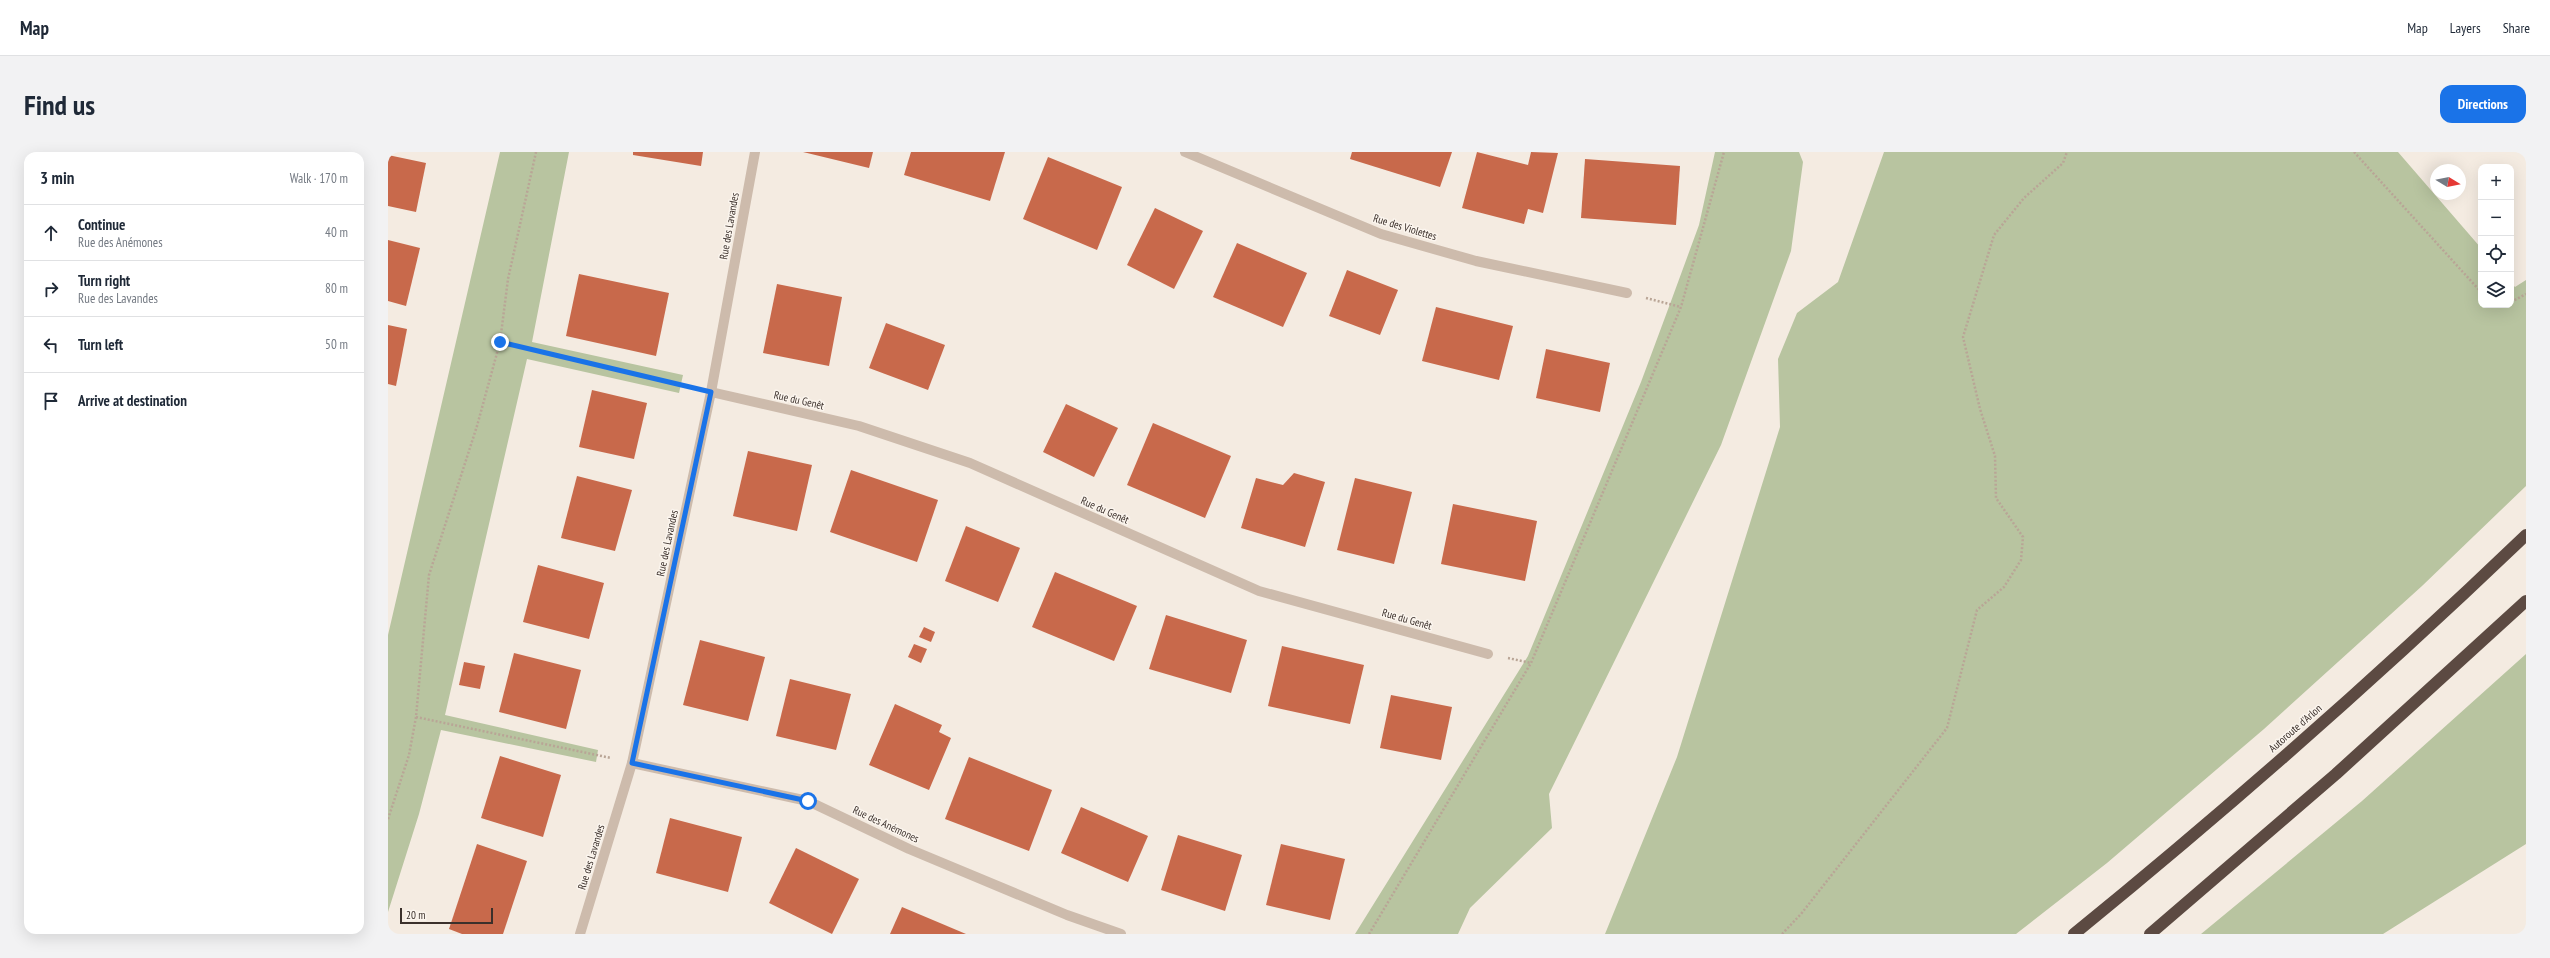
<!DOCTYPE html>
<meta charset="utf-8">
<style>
body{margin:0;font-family:"PT Sans Narrow",sans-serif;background:#f2f2f3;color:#1f2937}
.controls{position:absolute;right:12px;top:12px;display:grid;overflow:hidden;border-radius:8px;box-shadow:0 4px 16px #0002}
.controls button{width:36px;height:36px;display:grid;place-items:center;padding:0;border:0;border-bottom:1px solid #e0e1e3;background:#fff;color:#1f2937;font:20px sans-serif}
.compass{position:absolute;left:2042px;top:12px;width:36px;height:36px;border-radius:50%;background:#fff;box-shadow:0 4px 16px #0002;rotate:100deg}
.scale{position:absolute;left:12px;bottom:10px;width:93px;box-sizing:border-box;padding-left:4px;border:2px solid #3b302b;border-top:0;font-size:11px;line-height:14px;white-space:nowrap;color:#3b302b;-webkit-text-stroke:3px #fbf5ee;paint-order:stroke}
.stop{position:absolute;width:12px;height:12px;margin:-9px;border:3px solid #1a73e8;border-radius:50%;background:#fff}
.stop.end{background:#1a73e8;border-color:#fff;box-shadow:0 1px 4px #0008}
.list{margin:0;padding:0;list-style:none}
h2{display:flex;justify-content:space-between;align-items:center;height:52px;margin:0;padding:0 16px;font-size:17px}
h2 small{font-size:13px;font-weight:400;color:#747a83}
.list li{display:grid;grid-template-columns:26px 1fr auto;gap:12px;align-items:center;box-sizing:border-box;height:56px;padding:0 16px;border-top:1px solid #e0e1e3}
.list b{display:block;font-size:15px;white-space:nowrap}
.list p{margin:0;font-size:13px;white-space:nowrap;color:#747a83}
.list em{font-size:13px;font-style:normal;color:#747a83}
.icon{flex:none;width:22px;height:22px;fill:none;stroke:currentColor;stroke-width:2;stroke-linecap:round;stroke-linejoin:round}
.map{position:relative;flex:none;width:2138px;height:782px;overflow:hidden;border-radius:12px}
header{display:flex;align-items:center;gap:24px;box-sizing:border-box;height:56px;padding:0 20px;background:#fff;border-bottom:1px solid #e0e1e3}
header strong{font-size:19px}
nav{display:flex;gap:22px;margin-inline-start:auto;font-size:14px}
.intro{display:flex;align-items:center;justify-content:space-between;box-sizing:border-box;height:96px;padding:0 24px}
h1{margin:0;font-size:28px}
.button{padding:10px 18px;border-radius:12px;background:#1a73e8;color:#fff;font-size:14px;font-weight:700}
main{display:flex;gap:24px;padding:0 24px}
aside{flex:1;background:#fff;border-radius:12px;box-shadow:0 4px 16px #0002}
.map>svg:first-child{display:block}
</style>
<header>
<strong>Map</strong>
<nav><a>Map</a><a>Layers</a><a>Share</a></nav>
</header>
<div class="intro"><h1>Find us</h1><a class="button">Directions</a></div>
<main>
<aside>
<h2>3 min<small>Walk · 170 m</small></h2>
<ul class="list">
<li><svg class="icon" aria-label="ahead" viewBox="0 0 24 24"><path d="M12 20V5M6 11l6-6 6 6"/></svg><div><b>Continue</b><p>Rue des Anémones</p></div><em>40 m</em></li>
<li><svg class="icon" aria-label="right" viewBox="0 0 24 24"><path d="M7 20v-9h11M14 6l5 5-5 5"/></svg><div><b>Turn right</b><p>Rue des Lavandes</p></div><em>80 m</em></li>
<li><svg class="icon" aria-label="left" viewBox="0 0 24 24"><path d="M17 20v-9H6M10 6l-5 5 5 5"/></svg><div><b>Turn left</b></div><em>50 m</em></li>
<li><svg class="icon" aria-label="arrive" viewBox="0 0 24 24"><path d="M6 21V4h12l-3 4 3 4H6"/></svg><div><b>Arrive at destination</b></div></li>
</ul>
</aside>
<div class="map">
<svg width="2138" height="782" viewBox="0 0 2138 782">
<rect width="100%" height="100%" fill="#f4ebe1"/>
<g fill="#b8c4a0">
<polygon points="112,0 181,0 144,190 295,223 291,241 139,207 57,563 210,598 208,610 53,578 31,662 0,760 0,483"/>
<polygon points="1327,0 1411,0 1415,10 1403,99 1333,293 1161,642 1164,676 1082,756 1070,782 967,782 1140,504 1253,230 1282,152 1311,73"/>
<polygon points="1496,0 2010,0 2093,96 2093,153 2123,153 2123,131 2127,135 2138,128 2138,334 2034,434 1876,577 1719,711 1628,782 1217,782 1289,605 1392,275 1390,207 1409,161 1450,130"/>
<polygon points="2138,502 2138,692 1995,782 1813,782 1974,649"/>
</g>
<g fill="#c8694b">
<polygon points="245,0 315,0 313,14 245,3"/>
<polygon points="415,0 485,0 481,16"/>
<polygon points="523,0 617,0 602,49 516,23"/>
<polygon points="964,0 1064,0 1052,35 962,7"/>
<polygon points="1089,0 1140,13 1143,0 1170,1 1155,61 1140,57 1136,72 1074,56"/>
<polygon points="0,3 38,11 28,60 0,54"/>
<polygon points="660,5 734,35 709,98 635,67"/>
<polygon points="1197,7 1292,14 1288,73 1193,66"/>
<polygon points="767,56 815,79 786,137 739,113"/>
<polygon points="0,88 32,96 18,154 0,149"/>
<polygon points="849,91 919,121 895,175 825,145"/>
<polygon points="959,118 1010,138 992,183 941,164"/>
<polygon points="191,122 281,141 268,204 178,184"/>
<polygon points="389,132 454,145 441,214 375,201"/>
<polygon points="1048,155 1125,174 1111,228 1034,209"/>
<polygon points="498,171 557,193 540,238 481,216"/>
<polygon points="0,173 19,177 8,234 0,232"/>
<polygon points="1158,197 1222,211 1212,260 1148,246"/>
<polygon points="204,238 259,251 246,307 191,295"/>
<polygon points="678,252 730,276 706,325 655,300"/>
<polygon points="765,271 843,304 817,366 739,333"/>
<polygon points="360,299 424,313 409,379 345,364"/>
<polygon points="463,318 550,348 529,410 442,380"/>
<polygon points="906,321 937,330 917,395 853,376 868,326 895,333"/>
<polygon points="189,324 244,338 227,399 173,386"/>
<polygon points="967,326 1024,340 1006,412 949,398"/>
<polygon points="1065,352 1149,369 1137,429 1053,412"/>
<polygon points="578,374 632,396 610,450 557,429"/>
<polygon points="150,413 216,431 201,487 135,470"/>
<polygon points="667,420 749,454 726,509 644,475"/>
<polygon points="778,463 859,488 843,541 761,517"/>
<polygon points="536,475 547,480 543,490 531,485"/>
<polygon points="312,488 377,505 360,569 295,553"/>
<polygon points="526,492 539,497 533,511 520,505"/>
<polygon points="894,494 976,513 962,572 880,554"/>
<polygon points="126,501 193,518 178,577 111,560"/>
<polygon points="76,510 97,514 92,537 71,533"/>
<polygon points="402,527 463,542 448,598 388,584"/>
<polygon points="1003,543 1064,555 1053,608 992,596"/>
<polygon points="507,552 554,573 551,580 563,586 541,638 481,613"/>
<polygon points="112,604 173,623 155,685 93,666"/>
<polygon points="581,605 664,638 641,699 557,667"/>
<polygon points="693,655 760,684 740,730 673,701"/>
<polygon points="282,666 354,685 340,740 268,721"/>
<polygon points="790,683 854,703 837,759 773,738"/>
<polygon points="89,692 139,709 115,782 74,782 61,777"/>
<polygon points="893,692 957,707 942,768 878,753"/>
<polygon points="408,696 471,727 444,782 381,751"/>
<polygon points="514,755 552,771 578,782 502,782"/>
</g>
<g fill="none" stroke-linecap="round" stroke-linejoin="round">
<g stroke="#b9a596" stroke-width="2.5" stroke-dasharray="2 2" stroke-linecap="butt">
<polyline points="1966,0 2093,140"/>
<polyline points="1258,146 1293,155"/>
<polyline points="2123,150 2138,142"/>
<polyline points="112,190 302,235"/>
<polyline points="1120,506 1143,511"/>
<polyline points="28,565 223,606"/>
<polyline points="0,667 21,603 28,565 41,423 89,274 112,190 120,127 148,0"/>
<polyline points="981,782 1143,511 1293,155 1336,0"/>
<polyline points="1394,782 1413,762 1559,576 1589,458 1616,435 1633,408 1635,385 1608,346 1607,304 1592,257 1575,185 1606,83 1636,46 1675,11 1679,0"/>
</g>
<g stroke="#cdbbac" stroke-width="10">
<polyline points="797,0 993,82 1088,109 1239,141"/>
<polyline points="323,240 471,274 582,311 871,439 1100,502"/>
<polyline points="244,611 420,649 521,697 679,763 733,782"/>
<polyline points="192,782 244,611 323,240 367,0"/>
</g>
<g stroke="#5c4a42" stroke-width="12">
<path d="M1686,782C1842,655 1993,522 2138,383"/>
<polyline points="1762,782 1948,622 2138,449"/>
</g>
</g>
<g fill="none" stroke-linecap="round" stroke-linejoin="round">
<polyline stroke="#1a73e8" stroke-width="5" points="112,190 323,240 244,611 420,649"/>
</g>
<g text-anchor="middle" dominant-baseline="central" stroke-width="3" stroke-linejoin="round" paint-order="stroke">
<g font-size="11" fill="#3b302b" stroke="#fbf5ee">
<text transform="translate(341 74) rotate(-80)">Rue des Lavandes</text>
<text transform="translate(1017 75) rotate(17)">Rue des Violettes</text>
<text transform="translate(411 248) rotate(13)">Rue du Genêt</text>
<text transform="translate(717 358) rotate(24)">Rue du Genêt</text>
<text transform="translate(279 391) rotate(-78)">Rue des Lavandes</text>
<text transform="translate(1019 467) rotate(16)">Rue du Genêt</text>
<text transform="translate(1907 576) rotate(-41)">Autoroute d'Arlon</text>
<text transform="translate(498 672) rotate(25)">Rue des Anémones</text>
<text transform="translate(203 705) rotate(-73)">Rue des Lavandes</text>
</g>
</g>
</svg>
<div class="controls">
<button>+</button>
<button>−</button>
<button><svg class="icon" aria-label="locate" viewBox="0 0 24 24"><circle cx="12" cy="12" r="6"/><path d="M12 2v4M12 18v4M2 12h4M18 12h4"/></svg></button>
<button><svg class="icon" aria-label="layers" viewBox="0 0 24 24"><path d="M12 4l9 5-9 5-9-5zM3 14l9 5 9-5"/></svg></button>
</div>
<svg class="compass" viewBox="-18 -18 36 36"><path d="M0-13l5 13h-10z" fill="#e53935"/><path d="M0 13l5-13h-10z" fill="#747a83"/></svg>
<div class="scale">20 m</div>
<div class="stop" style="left:420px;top:649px"></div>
<div class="stop end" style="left:112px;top:190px"></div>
</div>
</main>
